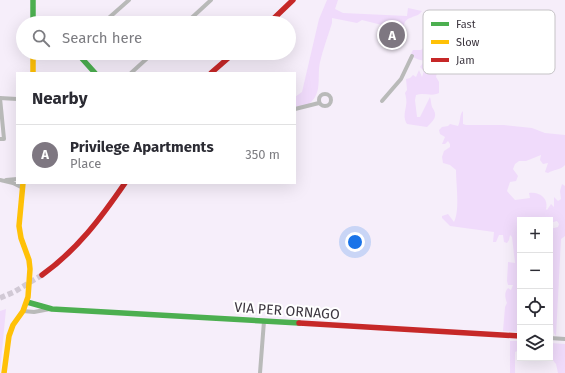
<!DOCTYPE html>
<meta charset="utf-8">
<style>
body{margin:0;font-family:"Fira Sans",sans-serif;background:#f7f7f7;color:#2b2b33}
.controls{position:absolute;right:12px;bottom:12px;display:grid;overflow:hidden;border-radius:0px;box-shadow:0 4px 16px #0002}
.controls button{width:36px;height:36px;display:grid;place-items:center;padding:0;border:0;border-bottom:1px solid #e1e1e2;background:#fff;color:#2b2b33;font:20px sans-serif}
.you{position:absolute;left:355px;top:242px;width:14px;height:14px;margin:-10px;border:3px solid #fff;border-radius:50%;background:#1a73e8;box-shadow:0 0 0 6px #1a73e833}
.badge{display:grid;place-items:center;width:26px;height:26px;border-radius:50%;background:#7e7781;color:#fff;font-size:13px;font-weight:700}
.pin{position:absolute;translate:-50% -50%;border:2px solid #fff;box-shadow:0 1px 4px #0006}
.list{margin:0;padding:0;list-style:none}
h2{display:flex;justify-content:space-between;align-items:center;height:52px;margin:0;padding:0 16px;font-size:17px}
h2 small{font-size:13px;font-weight:400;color:#7c7c81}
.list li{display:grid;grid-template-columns:26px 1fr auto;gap:12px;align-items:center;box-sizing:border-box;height:60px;padding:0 16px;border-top:1px solid #e1e1e2}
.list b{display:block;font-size:15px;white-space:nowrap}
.list p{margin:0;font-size:13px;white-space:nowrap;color:#7c7c81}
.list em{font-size:13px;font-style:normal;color:#7c7c81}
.icon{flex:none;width:22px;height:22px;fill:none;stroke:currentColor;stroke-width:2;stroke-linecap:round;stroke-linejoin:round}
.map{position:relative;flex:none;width:565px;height:373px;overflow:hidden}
.search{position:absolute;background:#fff;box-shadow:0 4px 16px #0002;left:16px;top:16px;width:280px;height:44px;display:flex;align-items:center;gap:10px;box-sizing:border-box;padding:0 14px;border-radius:22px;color:#7c7c81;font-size:15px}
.panel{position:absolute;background:#fff;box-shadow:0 4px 16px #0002;left:16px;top:72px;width:280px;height:112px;border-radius:0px}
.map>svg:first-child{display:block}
</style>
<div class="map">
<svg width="565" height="373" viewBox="0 0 565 373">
<rect width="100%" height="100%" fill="#f6eefa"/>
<g fill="#f0dbfb">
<path d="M327,0H338L335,9L343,13L407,16L408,8L422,11C417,19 405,15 404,26L398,29L362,20L357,23L332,18V23C328,36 323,49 320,62C317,75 322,91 312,101C308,106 301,106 295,107V97L302,92L319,19Z"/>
<path d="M430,41H434L439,46C440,62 422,64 412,56L411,54L413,50H421Z"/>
<path d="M423,63L436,65L438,67L436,77L439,82V93C431,97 424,92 416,95L415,100L417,117H420L430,97C431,100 431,104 432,107C438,116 435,119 427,127L407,124C403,118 405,112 406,106C407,101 406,97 405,93L407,90L406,79L410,78L413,75L416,77L419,70L422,77L424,71L420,67Z"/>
<path d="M463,111V124L466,125H504L532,128L545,133L565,135V165C559,171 554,169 548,173L545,172L548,163L543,164L540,160L541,155L526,161H519L515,164L513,169L518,176L516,181L510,182L507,191L515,200L530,198L529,193C539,191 549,198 546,209L547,210L551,204L554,207V197L558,201L561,199L560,191L562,184L565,186V236L561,239L556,336L554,333L552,315L550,326V246L552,231H550V228H554L558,227L559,224L557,221L550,223V220H520L519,243L520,252V332L503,331L505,307L507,303C505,297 504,293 508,288L511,290L513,285H508L507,281L508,262L515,263L512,237L510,235L509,240L507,243L504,242L503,235H499L496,242H493L494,232L450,226L442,218V216L448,214L454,222C460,210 456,184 456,170L450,165L443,163L442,157L444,151L450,147V144L448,141L445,144H442L445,137L440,134L439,130L442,127L448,126L450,124L458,126C461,121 459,115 463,111Z"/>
<polygon points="6,309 0,372 0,311"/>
<polygon points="510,341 520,341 520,350 515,352 515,373 510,373"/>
<polygon points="550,343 565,344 565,373 558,373 556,364 550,357"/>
</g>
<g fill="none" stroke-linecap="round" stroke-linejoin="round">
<polyline stroke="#d1c9d5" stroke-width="5.5" stroke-dasharray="5.5 3" stroke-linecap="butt" points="0,298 14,292 42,275"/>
<g stroke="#b9bab9" stroke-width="4">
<polyline points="103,23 129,0"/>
<polyline points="186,23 211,0"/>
<polyline points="131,73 153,53"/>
<circle cx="325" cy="100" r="6"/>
<polyline points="0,98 17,99"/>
<polyline points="382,101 401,79 412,56"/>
<polyline points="295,109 319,103"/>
<polyline points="0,139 4,139 0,98"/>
<polyline points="0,180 13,183 23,188"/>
<polyline points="6,180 17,179"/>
<polyline points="23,311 34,312 50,309"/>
<polyline points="550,338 565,339"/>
<polyline points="260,373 264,321"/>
</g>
<g stroke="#4caf50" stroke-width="5.5">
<polyline points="33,0 33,23"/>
<polyline points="77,53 95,73"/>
<polyline points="27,302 52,309 299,323"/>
</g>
<g stroke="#ffc107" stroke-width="5.5">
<polyline points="33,53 33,73"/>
<polyline points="4,373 9,336 13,325 23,311 28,297 30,269 29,260 21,238 19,226 23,183"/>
</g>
<g stroke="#c62828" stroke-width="5.5">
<polyline points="269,23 293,0"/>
<polyline points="211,73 234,53"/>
<path d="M42,275C77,250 101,218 125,183"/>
<polyline points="299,323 520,336"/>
</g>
</g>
<g text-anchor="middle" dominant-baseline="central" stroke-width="4" stroke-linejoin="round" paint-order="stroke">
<g font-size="14" fill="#3d3740" stroke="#fff">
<text transform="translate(287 311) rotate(4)">VIA PER ORNAGO</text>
</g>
</g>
<rect x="423" y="10" width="132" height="64" rx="6" fill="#fff" stroke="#c5c3c6" stroke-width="1"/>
<rect x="431" y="22" width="18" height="4" fill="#4caf50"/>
<rect x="431" y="40" width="18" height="4" fill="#ffc107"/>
<rect x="431" y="58" width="18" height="4" fill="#c62828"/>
<g font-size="11" fill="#3d3740">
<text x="456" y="28">Fast</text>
<text x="456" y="46">Slow</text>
<text x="456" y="64">Jam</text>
</g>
</svg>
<div class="controls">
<button>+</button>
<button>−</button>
<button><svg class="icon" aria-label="locate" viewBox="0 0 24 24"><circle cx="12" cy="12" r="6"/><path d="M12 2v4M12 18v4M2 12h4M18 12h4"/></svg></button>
<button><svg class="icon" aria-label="layers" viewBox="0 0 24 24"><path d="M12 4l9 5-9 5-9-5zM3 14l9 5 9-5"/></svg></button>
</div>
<div class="you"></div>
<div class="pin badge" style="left:392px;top:35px">A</div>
<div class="search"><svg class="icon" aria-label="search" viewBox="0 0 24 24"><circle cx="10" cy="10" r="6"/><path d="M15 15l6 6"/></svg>Search here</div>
<section class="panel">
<h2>Nearby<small></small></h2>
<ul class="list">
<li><span class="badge">A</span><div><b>Privilege Apartments</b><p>Place</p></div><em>350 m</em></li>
</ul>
</section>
</div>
